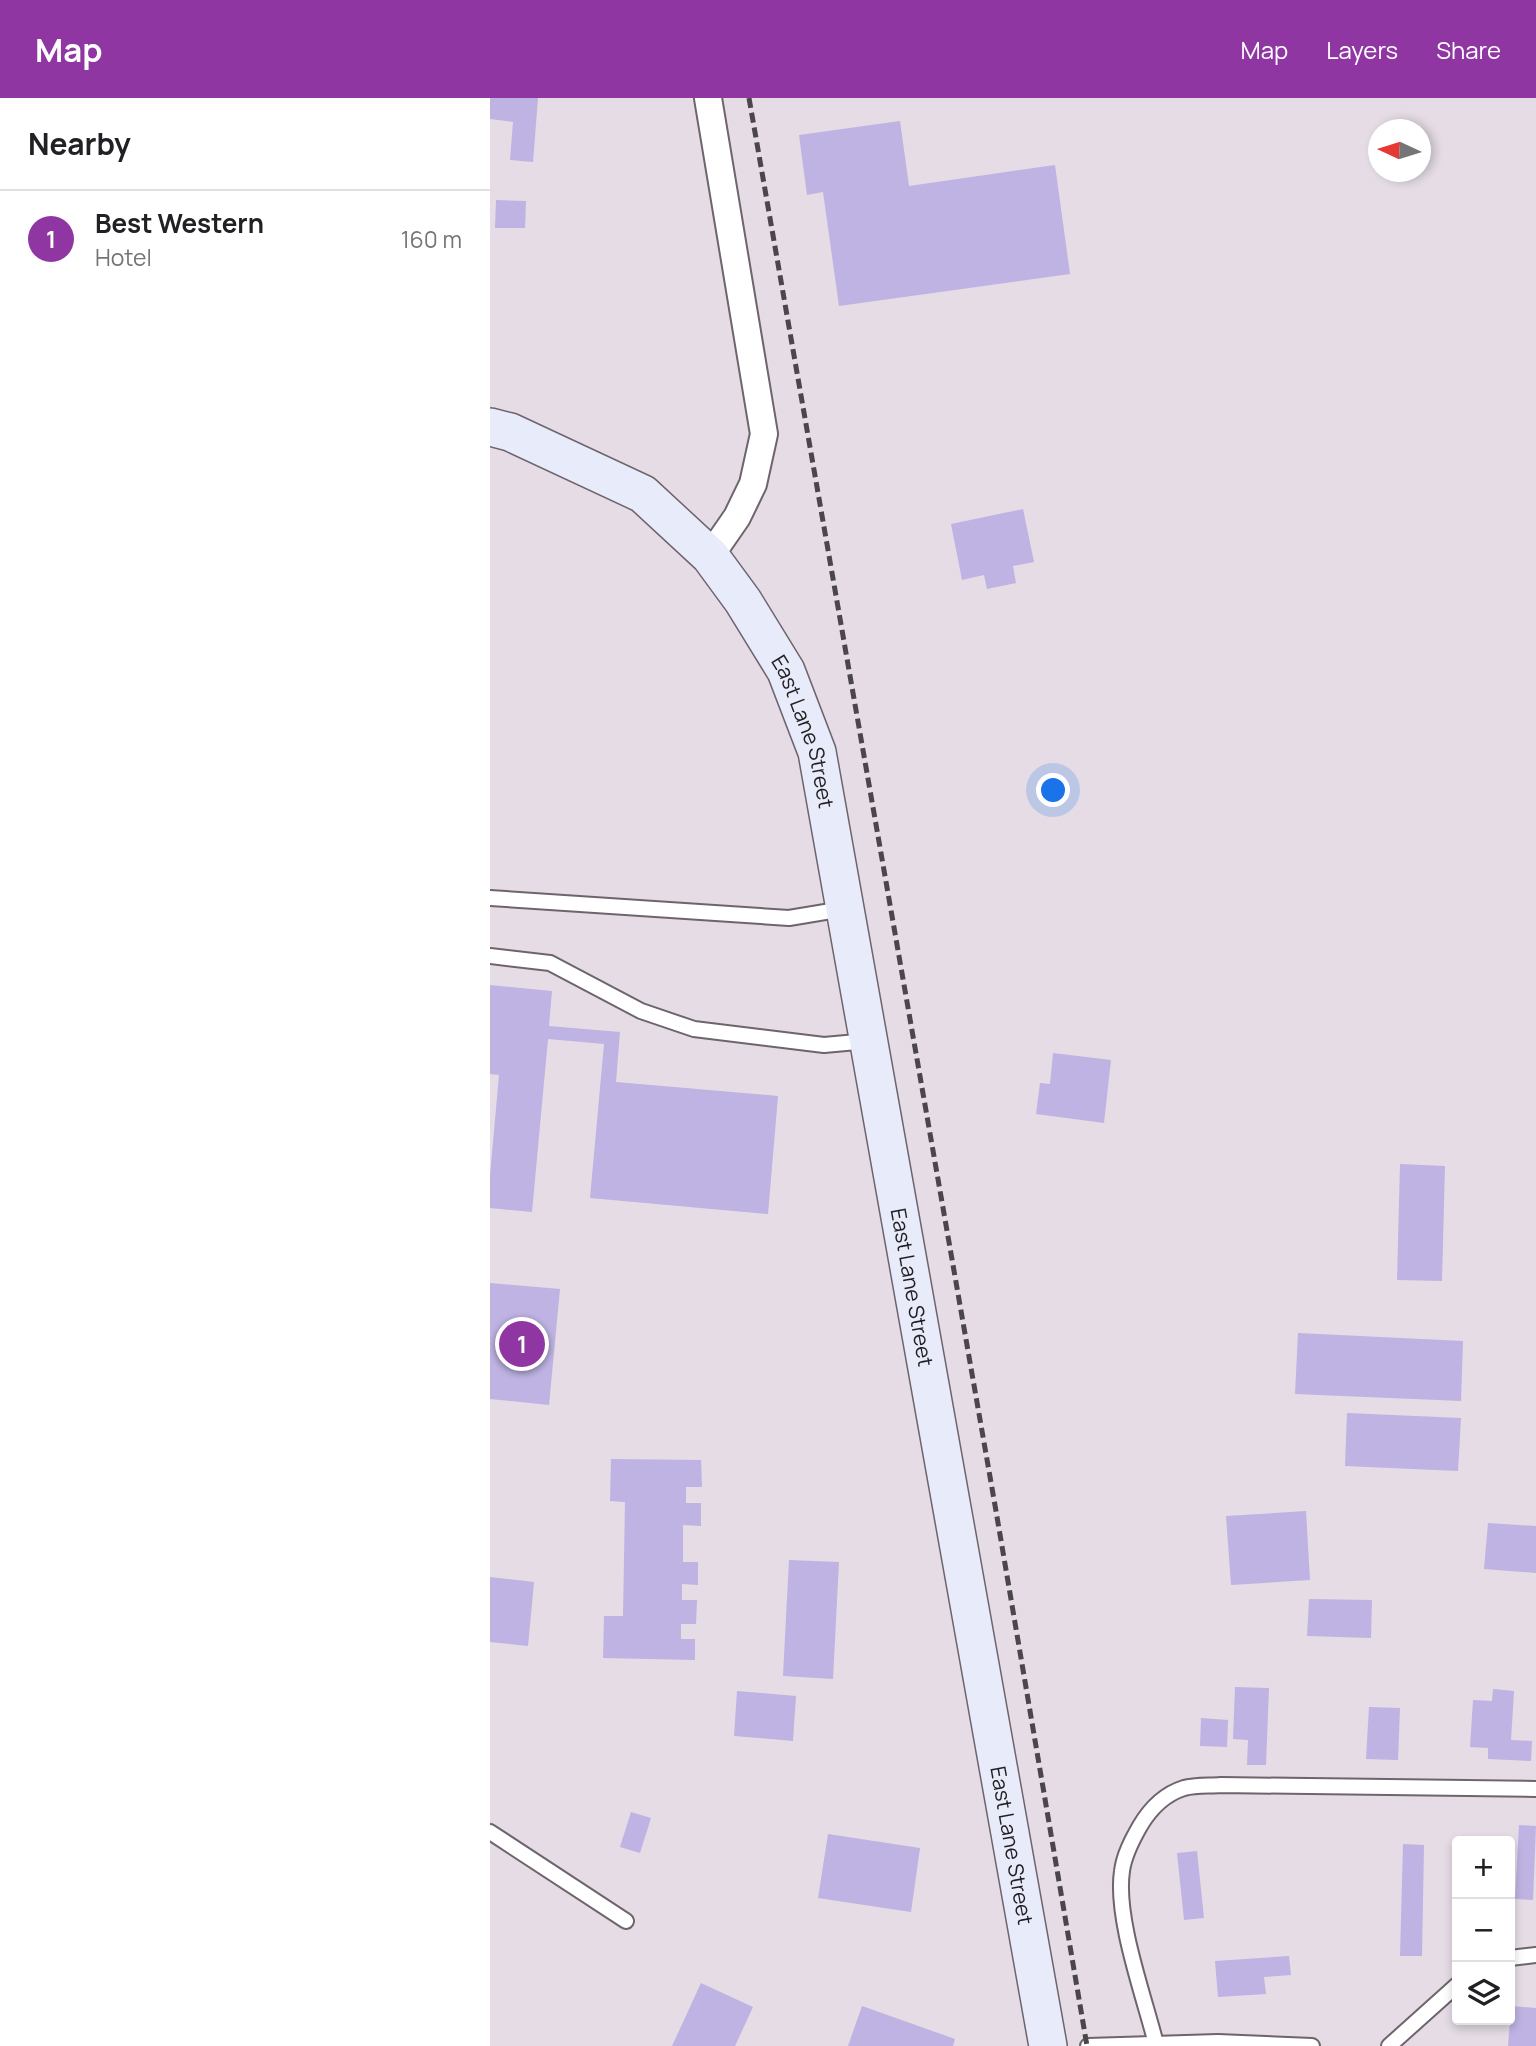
<!DOCTYPE html>
<meta charset="utf-8">
<style>
body{margin:0;font-family:Manrope,sans-serif;background:#f2f2f2;color:#202124}
.controls{position:absolute;right:21px;bottom:21px;display:grid;overflow:hidden;border-radius:7px;box-shadow:0 4px 10px #0003}
.controls button{width:63px;height:63px;display:grid;place-items:center;padding:0;border:0;border-bottom:2px solid #e0e0e0;background:#fff;color:#202124;font:35px sans-serif}
.compass{position:absolute;left:878px;top:21px;width:63px;height:63px;border-radius:50%;background:#fff;box-shadow:0 4px 10px #0003;rotate:274deg}
.you{position:absolute;left:564px;top:693px;width:24px;height:24px;margin:-18px;border:5px solid #fff;border-radius:50%;background:#1a73e8;box-shadow:0 0 0 10px #1a73e833}
.badge{display:grid;place-items:center;width:46px;height:46px;border-radius:50%;background:#8f36a3;color:#fff;font-size:23px;font-weight:700}
.pin{position:absolute;translate:-50% -50%;border:4px solid #fff;box-shadow:0 2px 7px #0006}
.list{margin:0;padding:0;list-style:none}
h2{display:flex;justify-content:space-between;align-items:center;height:91px;margin:0;padding:0 28px;font-size:30px}
h2 small{font-size:23px;font-weight:400;color:#757577}
.list li{display:grid;grid-template-columns:46px 1fr auto;gap:21px;align-items:center;box-sizing:border-box;height:98px;padding:0 28px;border-top:2px solid #e0e0e0}
.list b{display:block;font-size:26px;white-space:nowrap}
.list p{margin:0;font-size:23px;white-space:nowrap;color:#757577}
.list em{font-size:23px;font-style:normal;color:#757577}
.icon{flex:none;width:38px;height:38px;fill:none;stroke:currentColor;stroke-width:2;stroke-linecap:round;stroke-linejoin:round}
.map{position:relative;flex:none;width:1046px;height:1948px;overflow:hidden}
header{display:flex;align-items:center;gap:42px;box-sizing:border-box;height:98px;padding:0 35px;background:#8f36a3;color:#fff}
header strong{font-size:33px}
nav{display:flex;gap:38px;margin-inline-start:auto;font-size:24px}
main{display:flex}
aside{flex:1;background:#fff}
.map>svg:first-child{display:block}
</style>
<header>
<strong>Map</strong>
<nav><a>Map</a><a>Layers</a><a>Share</a></nav>
</header>
<main>
<aside>
<h2>Nearby<small></small></h2>
<ul class="list">
<li><span class="badge">1</span><div><b>Best Western</b><p>Hotel</p></div><em>160 m</em></li>
</ul>
</aside>
<div class="map">
<svg width="1046" height="1948" viewBox="0 0 1046 1948">
<rect width="100%" height="100%" fill="#e5dce5"/>
<g fill="#beb3e2">
<polygon points="0,0 48,0 43,64 20,62 23,24 0,21"/>
<polygon points="410,23 419,88 565,67 580,176 349,208 333,94 317,97 309,37"/>
<polygon points="6,102 36,103 35,130 5,130"/>
<polygon points="533,411 544,464 523,468 526,485 497,491 494,477 472,482 461,426"/>
<polygon points="0,887 62,893 59,928 130,934 126,984 288,998 278,1116 100,1100 114,946 58,941 42,1114 0,1110 0,1078 9,977 0,976"/>
<polygon points="563,955 621,962 614,1025 546,1016 550,985 560,986"/>
<polygon points="910,1066 955,1068 952,1183 907,1182"/>
<polygon points="0,1185 70,1191 59,1307 0,1301"/>
<polygon points="808,1235 973,1243 971,1303 805,1296"/>
<polygon points="857,1315 971,1320 968,1373 855,1368"/>
<polygon points="121,1361 211,1362 212,1389 196,1389 196,1405 211,1405 211,1428 193,1427 193,1464 208,1464 208,1487 192,1486 192,1502 207,1502 206,1526 191,1526 191,1541 205,1541 205,1562 113,1560 114,1518 133,1518 135,1404 120,1403"/>
<polygon points="816,1413 820,1482 741,1487 736,1418"/>
<polygon points="998,1425 1046,1428 1046,1475 994,1471"/>
<polygon points="299,1462 349,1464 343,1581 293,1578"/>
<polygon points="0,1479 44,1484 38,1548 0,1544"/>
<polygon points="819,1501 882,1502 881,1540 817,1538"/>
<polygon points="745,1589 779,1590 776,1667 757,1667 758,1642 743,1641"/>
<polygon points="1003,1591 1024,1593 1021,1642 1042,1643 1041,1663 998,1661 998,1650 980,1649 983,1602 1002,1603"/>
<polygon points="247,1593 306,1598 303,1643 244,1638"/>
<polygon points="879,1609 910,1610 908,1662 876,1661"/>
<polygon points="711,1620 738,1622 737,1649 710,1648"/>
<polygon points="141,1714 161,1720 150,1755 130,1749"/>
<polygon points="1029,1727 1046,1728 1043,1802 1025,1801"/>
<polygon points="338,1736 430,1750 421,1814 328,1800"/>
<polygon points="913,1746 934,1747 932,1858 910,1858"/>
<polygon points="707,1753 714,1820 694,1822 687,1755"/>
<polygon points="799,1858 801,1877 774,1879 776,1896 728,1899 725,1863"/>
<polygon points="211,1885 263,1909 245,1948 182,1948"/>
<polygon points="372,1908 465,1941 463,1948 358,1948"/>
<polygon points="1021,1908 1046,1910 1046,1948 1018,1948"/>
</g>
<g fill="none" stroke-linecap="round" stroke-linejoin="round">
<g stroke="#6d646d" stroke-width="18">
<g id="lane">
<polyline points="0,800 299,820 353,811"/>
<polyline points="0,858 60,865 151,913 204,931 334,947 378,943"/>
<polyline points="0,1734 136,1823"/>
<polyline points="1020,1860 1046,1857"/>
<path d="M666,1946C654,1898 625,1820 632,1773C634,1757 642,1742 650,1728C660,1711 675,1696 694,1690C705,1687 719,1688 731,1687L1046,1691"/>
<polyline points="598,1948 728,1944 822,1948"/>
<polyline points="899,1948 967,1887"/>
</g>
</g>
<g stroke="#6d646d" stroke-width="30">
<polyline id="street" points="218,0 274,336 263,386 247,419 220,458"/>
</g>
<g stroke="#6d646d" stroke-width="40">
<g id="secondary">
<path id="s1" d="M0,329L20,334L153,396L220,458L253,503L296,573L327,654L558,1948"/>
</g>
</g>
<use href="#lane" stroke="#fff" stroke-width="14"/>
<use href="#street" stroke="#fff" stroke-width="26"/>
<use href="#secondary" stroke="#e8ebfa" stroke-width="37"/>
<polyline stroke="#4a464a" stroke-width="5" stroke-dasharray="10 5" stroke-linecap="butt" points="259,0 506,1413 597,1948"/>
</g>
<g text-anchor="middle" dominant-baseline="central" stroke-width="7" stroke-linejoin="round" paint-order="stroke">
<g font-size="21" fill="#211e21" stroke="#f2e9f3">
<text stroke="none"><textPath href="#s1" startOffset="460">East Lane Street</textPath></text>
<text stroke="none"><textPath href="#s1" startOffset="1027">East Lane Street</textPath></text>
<text stroke="none"><textPath href="#s1" startOffset="1594">East Lane Street</textPath></text>
</g>
</g>
</svg>
<div class="controls">
<button>+</button>
<button>−</button>
<button><svg class="icon" aria-label="layers" viewBox="0 0 24 24"><path d="M12 4l9 5-9 5-9-5zM3 14l9 5 9-5"/></svg></button>
</div>
<svg class="compass" viewBox="-18 -18 36 36"><path d="M0-13l5 13h-10z" fill="#e53935"/><path d="M0 13l5-13h-10z" fill="#757577"/></svg>
<div class="you"></div>
<div class="pin badge" style="left:32px;top:1246px">1</div>
</div>
</main>
